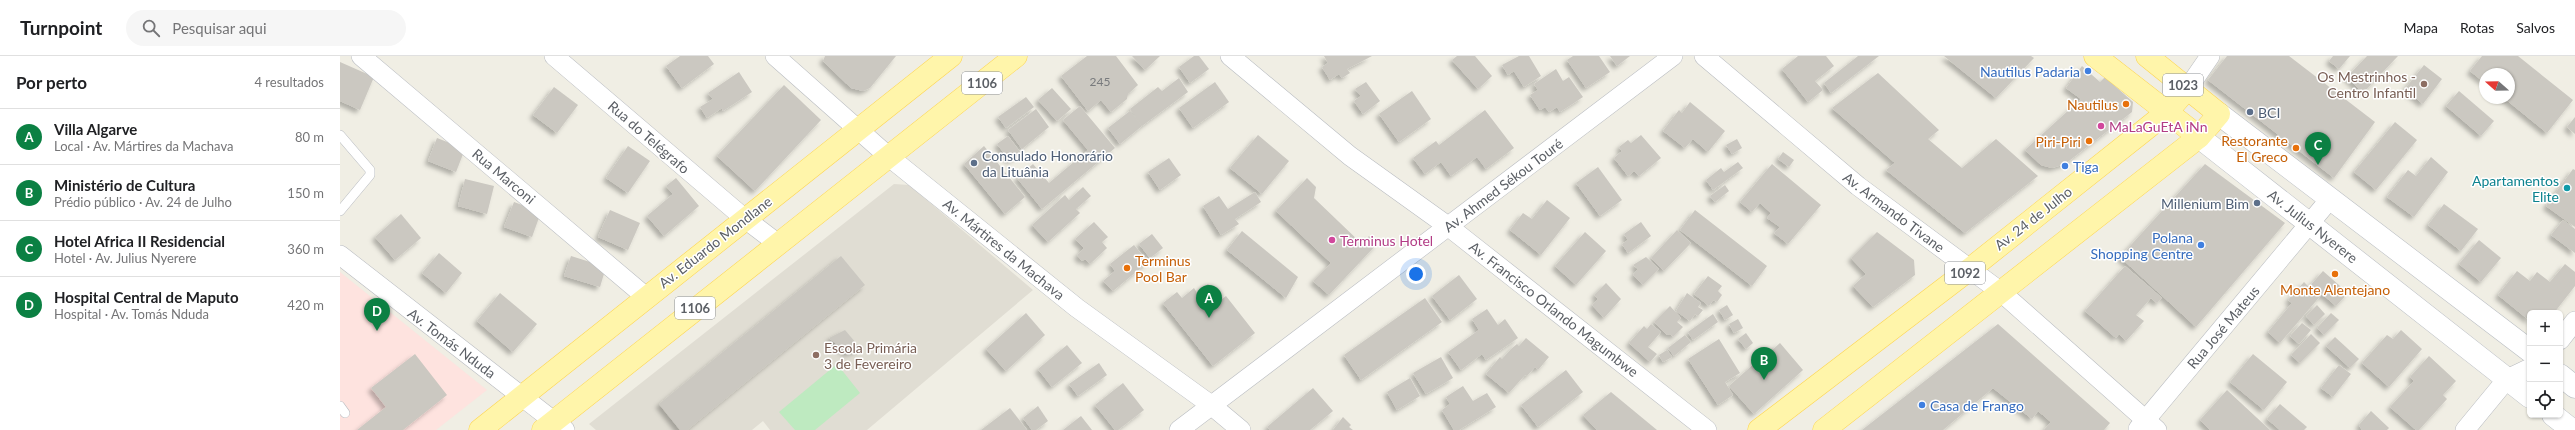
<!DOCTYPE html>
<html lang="pt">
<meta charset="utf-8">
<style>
body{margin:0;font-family:Lato,sans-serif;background:#f6f6f6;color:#202124}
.controls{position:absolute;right:12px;bottom:12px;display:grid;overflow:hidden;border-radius:6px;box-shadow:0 1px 3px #0004}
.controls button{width:36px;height:36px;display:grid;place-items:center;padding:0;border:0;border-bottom:1px solid #e0e0e0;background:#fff;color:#202124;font:20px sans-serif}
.compass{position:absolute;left:2139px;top:12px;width:36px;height:36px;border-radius:50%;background:#fff;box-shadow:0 1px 3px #0004;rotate:290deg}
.you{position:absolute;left:1076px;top:218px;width:14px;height:14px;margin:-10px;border:3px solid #fff;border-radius:50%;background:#1a73e8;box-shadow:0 0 0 6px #1a73e833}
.badge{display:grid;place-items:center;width:26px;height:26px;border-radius:50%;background:#0b8043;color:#fff;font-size:13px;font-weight:700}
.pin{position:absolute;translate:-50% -33px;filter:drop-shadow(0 1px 2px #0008)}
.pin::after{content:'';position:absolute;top:21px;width:14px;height:12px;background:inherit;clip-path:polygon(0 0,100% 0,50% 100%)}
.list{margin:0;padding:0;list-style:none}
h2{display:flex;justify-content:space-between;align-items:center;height:52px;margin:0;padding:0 16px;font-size:17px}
h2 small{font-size:13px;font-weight:400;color:#757577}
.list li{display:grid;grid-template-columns:26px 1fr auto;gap:12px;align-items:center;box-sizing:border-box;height:56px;padding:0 16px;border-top:1px solid #e0e0e0}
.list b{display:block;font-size:15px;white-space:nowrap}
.list p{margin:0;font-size:13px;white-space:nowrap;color:#757577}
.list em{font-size:13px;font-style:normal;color:#757577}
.icon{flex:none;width:22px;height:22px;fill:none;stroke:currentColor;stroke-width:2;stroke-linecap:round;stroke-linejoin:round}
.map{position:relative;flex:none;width:2235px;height:374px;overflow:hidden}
header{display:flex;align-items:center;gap:24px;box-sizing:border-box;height:56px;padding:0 20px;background:#fff;border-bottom:1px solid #e0e0e0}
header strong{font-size:19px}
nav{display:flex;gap:22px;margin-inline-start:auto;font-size:14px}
.search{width:280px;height:36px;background:#f6f6f6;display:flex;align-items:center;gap:10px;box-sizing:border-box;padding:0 14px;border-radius:22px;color:#757577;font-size:15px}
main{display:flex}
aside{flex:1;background:#fff}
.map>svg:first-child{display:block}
</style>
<header>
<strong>Turnpoint</strong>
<div class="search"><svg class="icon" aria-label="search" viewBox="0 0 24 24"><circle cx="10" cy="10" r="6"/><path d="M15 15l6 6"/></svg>Pesquisar aqui</div>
<nav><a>Mapa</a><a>Rotas</a><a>Salvos</a></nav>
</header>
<main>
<aside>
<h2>Por perto<small>4 resultados</small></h2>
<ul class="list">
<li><span class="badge">A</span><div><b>Villa Algarve</b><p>Local · Av. Mártires da Machava</p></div><em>80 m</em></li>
<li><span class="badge">B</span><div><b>Ministério de Cultura</b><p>Prédio público · Av. 24 de Julho</p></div><em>150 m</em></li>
<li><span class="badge">C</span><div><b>Hotel Africa II Residencial</b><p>Hotel · Av. Julius Nyerere</p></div><em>360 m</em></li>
<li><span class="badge">D</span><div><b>Hospital Central de Maputo</b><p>Hospital · Av. Tomás Nduda</p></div><em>420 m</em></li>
</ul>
</aside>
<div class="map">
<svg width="2235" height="374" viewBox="0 0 2235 374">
<defs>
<filter id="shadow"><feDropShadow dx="-3.5" dy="3.5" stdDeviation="2" flood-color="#0004"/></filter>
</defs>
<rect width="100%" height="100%" fill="#f0eee4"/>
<polygon fill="#e0ddd3" points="554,128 569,129 693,234 527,374 430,374 423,365 412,374 256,374 249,368"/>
<polygon fill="#fee3df" points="0,216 147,334 96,374 0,374"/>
<polygon fill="#beeac0" points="497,308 520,337 475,374 455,374 439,356"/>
<g fill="#cbc8c1" filter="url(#shadow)">
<polygon points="340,0 368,0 374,8 342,32 326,10"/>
<polygon points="485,0 556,0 530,32 523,35 511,32 483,5"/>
<polygon points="747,0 776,0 798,29 788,38 787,43 771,56 761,44 748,55 721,20"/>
<polygon points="792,0 820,0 805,14"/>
<polygon points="854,0 859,0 869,13 850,27 839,11"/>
<polygon points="984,0 1032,0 1007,13 1010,17 1002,22 999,18 990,24 982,11 988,7"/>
<polygon points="1117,0 1135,0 1152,20 1138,33 1112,4"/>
<polygon points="1179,0 1189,0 1201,20 1184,31 1174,15 1168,19 1162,9"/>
<polygon points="1233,0 1259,0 1270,16 1246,32 1227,4"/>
<polygon points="1270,0 1290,0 1277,10"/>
<polygon points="1458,0 1486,0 1494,10 1475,25 1483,34 1468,46 1442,13"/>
<polygon points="1518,0 1539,0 1491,37 1484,27"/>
<polygon points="1604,0 1691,0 1694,2 1656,42"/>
<polygon points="1887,0 1949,0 2035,66 1994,122 1868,24"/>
<polygon points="1993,0 2010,0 1999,13 1989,5"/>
<polygon points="2027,0 2058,0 2023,37 2007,21"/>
<polygon points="2142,0 2178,0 2233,44 2207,77 2164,42 2169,42 2169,18 2145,18 2145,27 2130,15"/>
<polygon points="0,6 34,21 20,54 0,45"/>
<polygon points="2084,9 2102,23 2083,48 2065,33"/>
<polygon points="1742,10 1760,26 1765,21 1793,46 1792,56 1725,108 1712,112 1701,109 1685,94 1741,43 1726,32"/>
<polygon points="1216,13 1223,25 1229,21 1243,41 1220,56 1217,51 1209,56 1205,51 1200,54 1190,39 1198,34 1194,28"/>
<polygon points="399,16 412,36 383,55 382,52 367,62 360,51 373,43 368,37"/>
<polygon points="1538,17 1599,74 1588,83 1622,112 1656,83 1698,120 1625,177 1546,114 1555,107 1492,52"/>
<polygon points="839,22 848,36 802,70 790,53 818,31 822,35"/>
<polygon points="875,26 889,46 853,72 839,52"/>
<polygon points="1026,26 1040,45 1023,58 1014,45 1021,40 1015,33"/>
<polygon points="444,29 481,64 415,135 377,100"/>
<polygon points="214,31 238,49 217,77 193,59"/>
<polygon points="712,32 731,53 717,65 698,44"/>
<polygon points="1072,35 1091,63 1059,86 1039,58"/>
<polygon points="2119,35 2154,65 2141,80 2106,50"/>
<polygon points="686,41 694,51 666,72 658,61"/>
<polygon points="1350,46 1385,75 1368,96 1353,83 1345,92 1323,75 1339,54 1342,57"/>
<polygon points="740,50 775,92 702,153 677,122 693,108 709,127 748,94 723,64"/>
<polygon points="696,53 709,71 682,93 668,74"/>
<polygon points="1145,54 1174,92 1146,113 1137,101 1111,120 1101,106 1085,118 1073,102 1096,85 1099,89"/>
<polygon points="790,55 802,70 780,88 768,72"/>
<polygon points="2235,61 2235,78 2227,71"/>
<polygon points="2055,66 2077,84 2036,134 2014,116"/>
<polygon points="918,79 949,105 922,138 890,112"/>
<polygon points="1301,79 1321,102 1299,120 1294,115 1288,120 1274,102 1282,95 1279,91 1288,84 1291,87"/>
<polygon points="668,80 681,97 670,105 657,88"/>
<polygon points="97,82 125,93 116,116 88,105"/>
<polygon points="1397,83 1402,92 1392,98 1386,89"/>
<polygon points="288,90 310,105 288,137 266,122"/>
<polygon points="644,90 685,141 665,158 624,108"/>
<polygon points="1443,96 1454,104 1449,111 1438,103"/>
<polygon points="2091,101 2108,116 2074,161 2047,141 2068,114 2076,120"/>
<polygon points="829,102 841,119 820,134 808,116"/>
<polygon points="1398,106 1403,112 1373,134 1366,124 1381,112 1384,116"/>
<polygon points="1432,108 1481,149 1448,188 1434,177 1440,171 1427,162 1431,157 1420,147 1412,156 1400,146"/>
<polygon points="1865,108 1945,167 1856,271 1780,201"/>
<polygon points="1258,111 1282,144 1260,160 1236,127"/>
<polygon points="2233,113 2235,114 2235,171 2206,150"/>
<polygon points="336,122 359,150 324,180 307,160 333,138 326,130"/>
<polygon points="967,122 976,131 974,142 1022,188 1029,180 1037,188 989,239 973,225 991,207 936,155"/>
<polygon points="125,123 154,130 147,158 118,150"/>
<polygon points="1385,129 1389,135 1375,146 1370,140"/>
<polygon points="743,131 751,140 736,153 740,157 708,186 692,169 725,139 729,144"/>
<polygon points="915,136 921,146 895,163 899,168 881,179 863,150 879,140 888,153"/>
<polygon points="1207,144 1230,162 1201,199 1170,174 1183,157 1192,163"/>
<polygon points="174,146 201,156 192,181 164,171"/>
<polygon points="2104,148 2138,173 2121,195 2088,169"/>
<polygon points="270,154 300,167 288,194 258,181"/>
<polygon points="1355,154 1427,210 1412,230 1340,174"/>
<polygon points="61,158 81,182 55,204 35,181"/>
<polygon points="2223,164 2235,173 2235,197 2211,179"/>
<polygon points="754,166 768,181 762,186 767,192 750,208 745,203 742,205 737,199 744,192 735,183"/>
<polygon points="1301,166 1311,180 1288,197 1282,188 1288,184 1284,178"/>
<polygon points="1337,174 1351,187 1324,215 1311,202"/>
<polygon points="902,175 958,221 946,242 887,194"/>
<polygon points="1245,176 1266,195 1236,229 1215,210"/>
<polygon points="1537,176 1574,204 1575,219 1533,251 1513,230 1526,218 1511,202"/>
<polygon points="812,178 823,192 810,202 799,188"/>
<polygon points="2139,184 2161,202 2141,226 2119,208"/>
<polygon points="794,189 808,206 773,235 763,225 775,215 770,208"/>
<polygon points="99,197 122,217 106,237 82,217"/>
<polygon points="231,200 266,211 260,231 224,220"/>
<polygon points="501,200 525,229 347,374 340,374 319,348"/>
<polygon points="1306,201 1319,213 1303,229 1293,219 1298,213 1293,209"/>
<polygon points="2225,208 2235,216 2235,230 2214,257 2190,257 2190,265 2158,239 2177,215 2190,225 2197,216 2210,226"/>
<polygon points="1785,210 1822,242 1817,247 1811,242 1796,259 1804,265 1786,285 1779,278 1776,282 1745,255"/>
<polygon points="1983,215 2008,237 1996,250 1982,238 1940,287 1928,276 1952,247 1948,244 1964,226 1969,231"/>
<polygon points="1119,219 1137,243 1110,264 1092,240"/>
<polygon points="1368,220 1382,230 1378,235 1382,239 1377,246 1373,244 1369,250 1354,238"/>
<polygon points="1266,227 1281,243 1264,262 1252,249 1258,243 1254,239"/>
<polygon points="868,228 881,244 886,240 915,277 873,310 823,247 837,236 842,242 854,232 857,237"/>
<polygon points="160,237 197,268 173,296 137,265"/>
<polygon points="1347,237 1361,247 1358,251 1363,254 1358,260 1355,258 1350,265 1336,255"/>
<polygon points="1085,242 1102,266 1021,324 1004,299"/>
<polygon points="1387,249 1393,259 1385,264 1379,254"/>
<polygon points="1977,249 1985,258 1974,269 1966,260"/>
<polygon points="1330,250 1341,262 1337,266 1343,271 1333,281 1330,278 1327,279 1314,266"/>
<polygon points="1147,253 1158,269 1165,263 1178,282 1146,304 1142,298 1121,314 1108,296 1139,274 1132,263"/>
<polygon points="686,257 705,279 666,315 646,293"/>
<polygon points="1991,257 1999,264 1984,279 1977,272"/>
<polygon points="1373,258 1378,266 1353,284 1348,276"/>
<polygon points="1398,263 1403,272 1394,277 1389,268"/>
<polygon points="1962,267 1971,274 1959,288 1950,280"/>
<polygon points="1311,268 1321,276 1308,291 1317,298 1310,306 1289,287 1304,270 1307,273"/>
<polygon points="1658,268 1770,367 1764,374 1704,374 1711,366 1698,355 1692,363 1653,332 1603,374 1522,374"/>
<polygon points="505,274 521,293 507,297 489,282"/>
<polygon points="2061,274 2082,293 2049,331 2022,307 2047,279 2053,283"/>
<polygon points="1406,277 1413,287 1406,293 1398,283"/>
<polygon points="1971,278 1980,287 1960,307 1951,299"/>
<polygon points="1345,279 1351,286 1334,300 1328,292"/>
<polygon points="1995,281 2019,303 2010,312 1986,290"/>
<polygon points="1186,282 1209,301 1198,314 1195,311 1187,320 1185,319 1169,337 1146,318 1160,301 1162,303 1171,293 1177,288 1179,290"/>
<polygon points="1379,283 1400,317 1385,326 1393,339 1378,349 1348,303"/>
<polygon points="1440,287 1463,314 1414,358 1389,330 1415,307 1423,317 1428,312 1421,304"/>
<polygon points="727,289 742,307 712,331 698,313"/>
<polygon points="1327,294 1332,301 1323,306 1319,299"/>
<polygon points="75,298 107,339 63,374 17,374 46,351 31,332"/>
<polygon points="1913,298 1947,326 1924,354 1890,326"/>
<polygon points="2089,300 2116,325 2103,339 2107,343 2079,374 2076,374 2050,351 2074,325 2070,321"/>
<polygon points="1101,301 1113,322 1086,338 1073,317"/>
<polygon points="759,307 767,319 738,340 729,328"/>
<polygon points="1999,309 2011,318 1993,341 1981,332"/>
<polygon points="1226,314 1243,336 1198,371 1181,349"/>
<polygon points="1070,322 1080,340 1057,354 1047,336"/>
<polygon points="783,327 804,354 778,374 775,374 755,349"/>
<polygon points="1123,330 1133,345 1147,337 1156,351 1119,374 1114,374 1102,354 1110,348 1106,341"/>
<polygon points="973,332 993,355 970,374 930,374 927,371"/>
<polygon points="1887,334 1930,374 1870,374 1860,364"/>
<polygon points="1271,336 1317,374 1257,374 1243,359"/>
<polygon points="1940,348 1967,371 1964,374 1940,374 1927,363"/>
<polygon points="698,350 708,365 696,374 692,374 683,362"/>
<polygon points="670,352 687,374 641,374"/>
<polygon points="2031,355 2049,372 2047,374 2022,374 2019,369"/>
<polygon points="741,360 752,374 723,374"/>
<polygon points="1003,361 1011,369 1009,371 1013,374 993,374"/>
</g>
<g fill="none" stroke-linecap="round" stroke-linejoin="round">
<g stroke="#b9bcc1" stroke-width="10">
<g id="lane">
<polyline points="0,79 30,114 30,119 0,155"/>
<polyline points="0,350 5,357"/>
</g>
</g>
<g stroke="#b9bcc1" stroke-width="20">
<g id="street">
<polyline points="21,0 306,241"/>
<polyline points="214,0 404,162 437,187"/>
<polyline points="435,0 548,100 737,252 871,349 901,374"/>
<polyline points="890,0 1010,100 1109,171 1367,374"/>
<polyline points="1364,0 1518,130 1661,236 1817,374"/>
<polyline points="1848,32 1870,0"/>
<polyline points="0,199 225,374"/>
<polyline points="2220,284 2235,265"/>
<polyline points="1798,373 1990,143"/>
<polyline points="839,374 1333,0"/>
<polyline points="2125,374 2167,323 2190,312"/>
</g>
</g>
<g stroke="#b9bdc3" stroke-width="23">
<g id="secondary">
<polyline points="1879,58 2190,295"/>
<polyline points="1859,81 2190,341"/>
<polyline points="2220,319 2235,331"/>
<polyline points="2213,359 2232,374"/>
</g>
</g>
<g stroke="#fed54f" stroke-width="23">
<g id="primary">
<polyline points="1755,0 1859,81"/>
<polyline points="140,374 611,0"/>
<polyline points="203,374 676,0"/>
<polyline points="1419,374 1630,213 1811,69 1827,56 1848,32"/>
<polyline points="1484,374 1859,81 1879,58 1807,0"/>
</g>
</g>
<use href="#lane" stroke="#fff" stroke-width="9"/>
<use href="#street" stroke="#fff" stroke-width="19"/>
<use href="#secondary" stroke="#fff" stroke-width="22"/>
<use href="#primary" stroke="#fff5aa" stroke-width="22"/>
</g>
<g fill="#3f7fe0" stroke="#fff" stroke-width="1.5">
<circle cx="1748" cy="15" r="4"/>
<circle cx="1725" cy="110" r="4"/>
<circle cx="1861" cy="189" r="4"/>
<circle cx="1582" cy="349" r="4"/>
</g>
<g fill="#8d6e63" stroke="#fff" stroke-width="1.5">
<circle cx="2084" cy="28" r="4"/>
<circle cx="476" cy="299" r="4"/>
</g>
<g fill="#e8710a" stroke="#fff" stroke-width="1.5">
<circle cx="1786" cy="48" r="4"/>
<circle cx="1749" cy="85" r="4"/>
<circle cx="1956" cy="92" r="4"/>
<circle cx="787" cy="212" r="4"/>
<circle cx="1995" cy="218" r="4"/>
</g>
<g fill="#5c6f8a" stroke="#fff" stroke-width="1.5">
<circle cx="1910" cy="56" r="4"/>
<circle cx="634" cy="107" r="4"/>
<circle cx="1917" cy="147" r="4"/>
</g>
<g fill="#d1479c" stroke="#fff" stroke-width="1.5">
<circle cx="1761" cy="70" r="4"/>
<circle cx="992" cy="184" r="4"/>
</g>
<circle fill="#0f9aa8" stroke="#fff" stroke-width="1.5" cx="2227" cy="132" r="4"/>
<g text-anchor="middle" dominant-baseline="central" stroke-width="3" stroke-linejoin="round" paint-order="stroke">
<g font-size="12" fill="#787a7d">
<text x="760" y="25">245</text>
</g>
<g fill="#fff" stroke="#8d9094" stroke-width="1">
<rect x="622" y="16" width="40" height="22" rx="3"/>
<rect x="1823" y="18" width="40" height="22" rx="3"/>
<rect x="1605" y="206" width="40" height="22" rx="3"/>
<rect x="335" y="241" width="40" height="22" rx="3"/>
</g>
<g font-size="13" font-weight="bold" fill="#5c6066">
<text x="642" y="27">1106</text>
<text x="1843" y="29">1023</text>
<text x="1625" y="217">1092</text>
<text x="355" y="252">1106</text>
</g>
<g font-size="14" fill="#366cbe" stroke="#fff" text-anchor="end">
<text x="1740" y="15">Nautilus Padaria</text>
<text x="1733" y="110" text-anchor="start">Tiga</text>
<text x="1853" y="181">Polana<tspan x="1853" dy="16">Shopping Centre</tspan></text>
<text x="1590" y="349" text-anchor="start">Casa de Frango</text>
</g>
<g font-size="14" fill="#785e54" stroke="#fff" text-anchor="end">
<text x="2076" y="20">Os Mestrinhos -<tspan x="2076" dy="16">Centro Infantil</tspan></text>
<text x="484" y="291" text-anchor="start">Escola Primária<tspan x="484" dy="16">3 de Fevereiro</tspan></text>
</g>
<g font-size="14" fill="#c56008" stroke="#fff" text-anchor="end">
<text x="1778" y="48">Nautilus</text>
<text x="1948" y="84">Restorante<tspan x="1948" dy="16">El Greco</tspan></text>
<text x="1741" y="85">Piri-Piri</text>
<text x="795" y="204" text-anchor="start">Terminus<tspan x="795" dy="16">Pool Bar</tspan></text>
<text x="1995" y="233" text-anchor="middle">Monte Alentejano</text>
</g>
<g font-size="14" fill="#4e5e75" stroke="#fff" text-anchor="start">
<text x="1918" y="56">BCI</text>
<text x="642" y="99">Consulado Honorário<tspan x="642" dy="16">da Lituânia</tspan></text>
<text x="1909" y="147" text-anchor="end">Millenium Bim</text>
</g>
<g font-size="14" fill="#b23c85" stroke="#fff" text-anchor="start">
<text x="1769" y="70">MaLaGuEtA iNn</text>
<text x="1000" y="184">Terminus Hotel</text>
</g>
<g font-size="14" fill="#5c6066" stroke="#fff">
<text transform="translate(309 81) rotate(41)">Rua do Telégrafo</text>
<text transform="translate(164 120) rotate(40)">Rua Marconi</text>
<text transform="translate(1163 129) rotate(-37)">Av. Ahmed Sékou Touré</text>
<text transform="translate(1554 156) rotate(37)">Av. Armando Tivane</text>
<text transform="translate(1693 162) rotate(-38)">Av. 24 de Julho</text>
<text transform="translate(1973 170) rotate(38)">Av. Julius Nyerere</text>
<text transform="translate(375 186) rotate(-38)">Av. Eduardo Mondlane</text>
<text transform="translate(664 193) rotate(39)">Av. Mártires da Machava</text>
<text transform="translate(1214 253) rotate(38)">Av. Francisco Orlando Magumbwe</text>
<text transform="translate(1883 271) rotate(-50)">Rua José Mateus</text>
<text transform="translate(112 287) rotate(37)">Av. Tomás Nduda</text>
</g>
<g font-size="14" fill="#0d838f" stroke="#fff" text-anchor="end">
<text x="2219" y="124">Apartamentos<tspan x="2219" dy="16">Elite</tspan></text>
</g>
</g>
</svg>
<div class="controls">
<button>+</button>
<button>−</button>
<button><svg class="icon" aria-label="locate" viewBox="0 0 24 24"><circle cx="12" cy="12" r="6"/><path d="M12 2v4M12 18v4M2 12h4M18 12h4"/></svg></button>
</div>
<svg class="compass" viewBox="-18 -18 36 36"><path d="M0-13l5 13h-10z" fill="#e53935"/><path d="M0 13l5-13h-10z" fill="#757577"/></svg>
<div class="you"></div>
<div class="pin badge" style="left:869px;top:262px">A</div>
<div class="pin badge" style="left:1424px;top:324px">B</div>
<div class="pin badge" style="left:1978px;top:109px">C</div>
<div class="pin badge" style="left:37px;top:275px">D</div>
</div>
</main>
